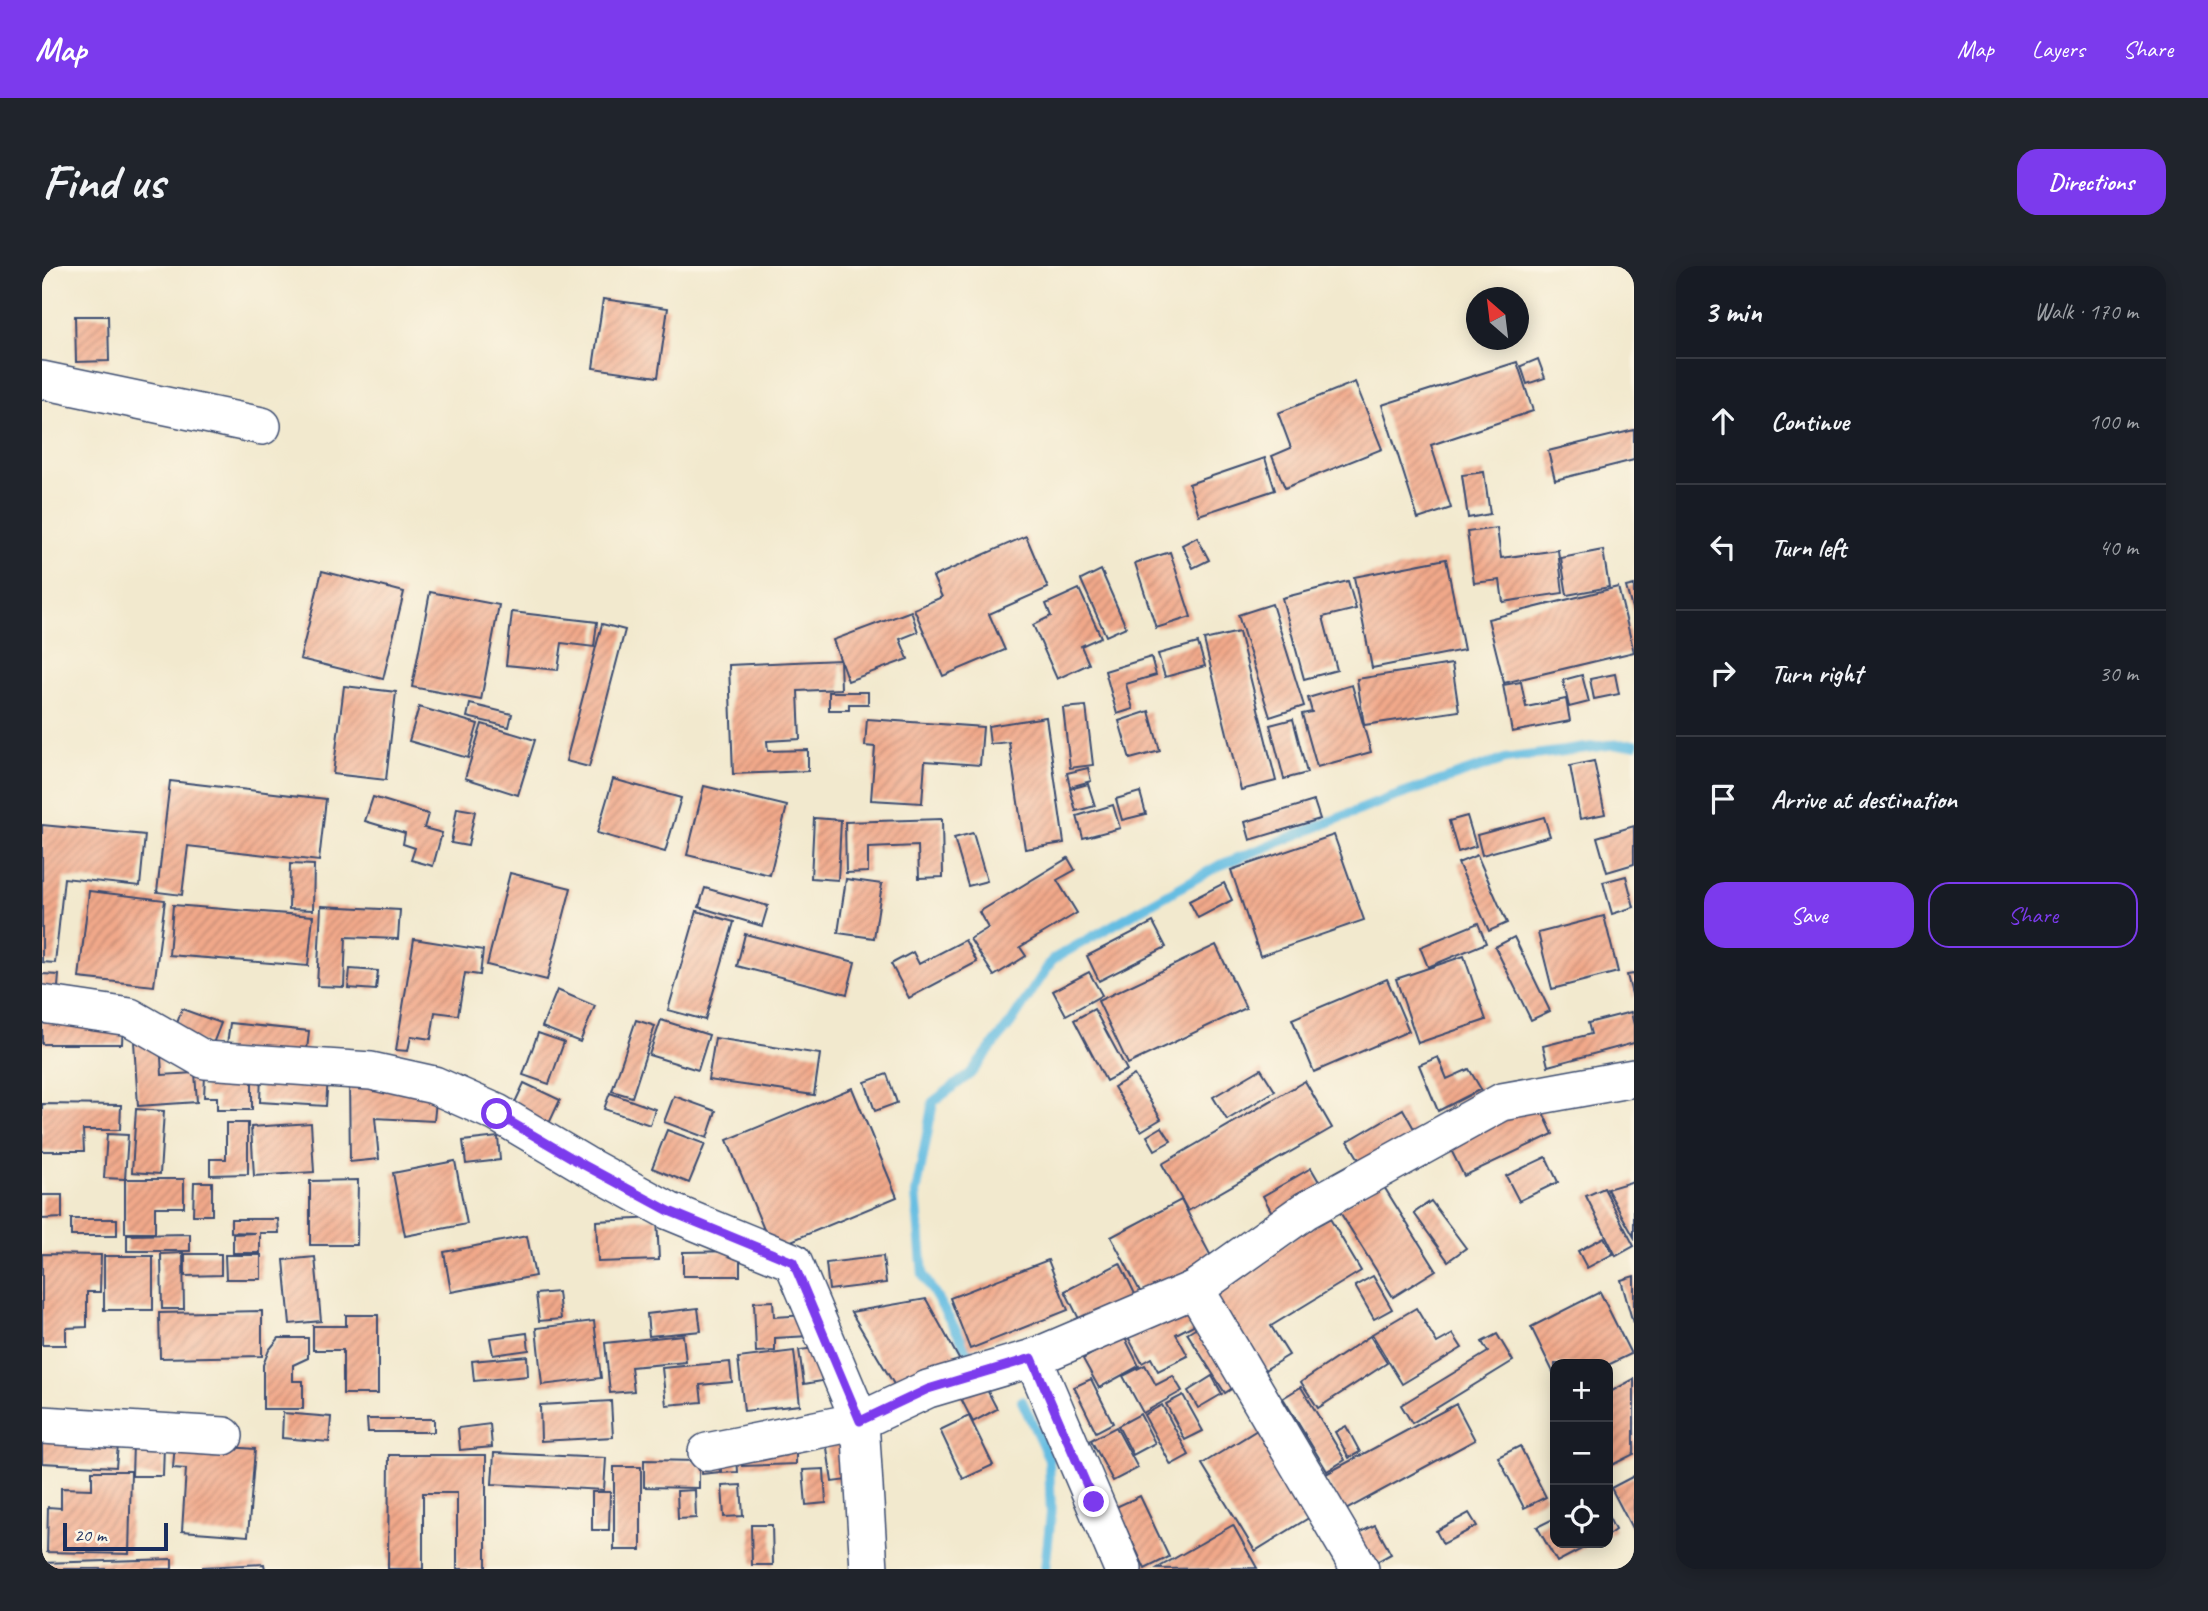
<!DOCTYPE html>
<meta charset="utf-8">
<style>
body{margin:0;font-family:Caveat,sans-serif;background:#20242c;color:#f1f3f6}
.controls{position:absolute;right:21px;bottom:21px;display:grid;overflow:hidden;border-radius:14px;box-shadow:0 4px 18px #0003}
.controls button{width:63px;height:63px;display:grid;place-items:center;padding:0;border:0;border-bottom:2px solid #363941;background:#171b24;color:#f1f3f6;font:35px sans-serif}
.compass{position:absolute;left:1424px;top:21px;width:63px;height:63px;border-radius:50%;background:#171b24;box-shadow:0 4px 18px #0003;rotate:332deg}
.scale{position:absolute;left:21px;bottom:18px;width:105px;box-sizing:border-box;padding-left:7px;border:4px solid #1b2f5e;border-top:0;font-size:19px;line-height:24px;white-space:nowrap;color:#1b2f5e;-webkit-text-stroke:5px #fcf5e5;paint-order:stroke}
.stop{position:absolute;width:21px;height:21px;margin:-16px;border:5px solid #7c3aed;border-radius:50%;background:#fff}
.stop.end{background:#7c3aed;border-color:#fff;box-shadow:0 2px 7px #0008}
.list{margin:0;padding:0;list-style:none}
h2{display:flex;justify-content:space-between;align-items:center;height:91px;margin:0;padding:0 28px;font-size:30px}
h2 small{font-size:23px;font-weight:400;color:#9ea1a6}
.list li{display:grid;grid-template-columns:46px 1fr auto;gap:21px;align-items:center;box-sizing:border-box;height:126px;padding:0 28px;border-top:2px solid #363941}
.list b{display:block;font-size:26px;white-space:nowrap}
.list em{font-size:23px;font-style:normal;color:#9ea1a6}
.actions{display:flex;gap:14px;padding:21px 28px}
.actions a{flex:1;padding:16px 0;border:2px solid #7c3aed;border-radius:21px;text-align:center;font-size:24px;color:#7c3aed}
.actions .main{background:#7c3aed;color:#fff}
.icon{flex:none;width:38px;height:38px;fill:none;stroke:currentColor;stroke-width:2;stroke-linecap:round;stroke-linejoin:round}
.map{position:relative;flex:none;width:1592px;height:1303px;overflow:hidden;border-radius:21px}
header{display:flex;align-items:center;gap:42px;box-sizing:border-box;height:98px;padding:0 35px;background:#7c3aed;color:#fff}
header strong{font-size:33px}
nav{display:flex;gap:38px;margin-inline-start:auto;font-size:24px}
.intro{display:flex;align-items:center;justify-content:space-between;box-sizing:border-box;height:168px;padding:0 42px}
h1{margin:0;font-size:49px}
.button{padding:18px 32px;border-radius:21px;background:#7c3aed;color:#fff;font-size:24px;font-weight:700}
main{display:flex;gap:42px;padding:0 42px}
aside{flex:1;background:#171b24;border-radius:21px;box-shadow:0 4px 18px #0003}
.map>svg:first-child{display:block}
</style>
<header>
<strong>Map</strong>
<nav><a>Map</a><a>Layers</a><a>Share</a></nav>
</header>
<div class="intro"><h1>Find us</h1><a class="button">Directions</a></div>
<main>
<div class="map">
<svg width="1592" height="1303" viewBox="0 0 1592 1303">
<defs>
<pattern id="building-hatch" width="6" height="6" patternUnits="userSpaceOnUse" patternTransform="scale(1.75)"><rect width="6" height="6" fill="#f2a98a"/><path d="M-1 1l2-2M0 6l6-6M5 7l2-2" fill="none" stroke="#c38a74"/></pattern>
</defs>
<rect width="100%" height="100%" fill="#fcf5e5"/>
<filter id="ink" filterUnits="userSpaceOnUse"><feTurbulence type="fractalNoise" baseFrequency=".0143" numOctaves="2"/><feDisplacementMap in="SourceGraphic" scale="14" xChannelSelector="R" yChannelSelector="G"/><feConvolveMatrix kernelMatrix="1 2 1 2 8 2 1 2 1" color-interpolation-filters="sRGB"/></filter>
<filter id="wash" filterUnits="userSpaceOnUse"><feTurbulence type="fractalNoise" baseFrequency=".00686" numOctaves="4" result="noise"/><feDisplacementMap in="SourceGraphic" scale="28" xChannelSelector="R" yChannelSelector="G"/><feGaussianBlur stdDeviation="1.57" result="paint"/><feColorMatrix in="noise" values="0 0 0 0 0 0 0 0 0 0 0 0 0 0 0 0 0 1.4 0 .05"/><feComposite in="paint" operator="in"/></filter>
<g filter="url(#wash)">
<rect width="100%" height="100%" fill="#f2e9ce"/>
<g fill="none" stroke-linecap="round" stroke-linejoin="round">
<g stroke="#65bde2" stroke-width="10">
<polyline points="927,1086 881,1009 874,928 891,836 928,808 969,757 1011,693 1176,600 1343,534 1463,493 1566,479 1592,478"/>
<polyline points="980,1135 1007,1193 1009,1248 1003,1303"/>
</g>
</g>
<g id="blocks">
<g fill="url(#building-hatch)">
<polygon points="561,33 626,42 616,111 551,102"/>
<polygon points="33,50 66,50 67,95 34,96"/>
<polygon points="1496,93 1503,112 1485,118 1479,100"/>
<polygon points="1475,96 1491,145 1389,179 1409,242 1376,253 1340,139"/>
<polygon points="1313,116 1340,183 1243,222 1230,190 1249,182 1236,147"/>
<polygon points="1592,164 1592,194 1513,214 1506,185"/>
<polygon points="1223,192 1233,224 1157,249 1147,218"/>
<polygon points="1442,206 1448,248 1426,252 1420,209"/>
<polygon points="1455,262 1459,292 1516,284 1521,327 1461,336 1458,314 1432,317 1425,266"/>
<polygon points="984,270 1006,322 947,348 963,384 901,410 872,343 900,331 891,311"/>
<polygon points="1155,271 1167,294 1151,302 1140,279"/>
<polygon points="1561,284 1567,321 1525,329 1519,292"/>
<polygon points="1128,286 1149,351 1114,362 1093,297"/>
<polygon points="1404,293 1422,384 1330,402 1312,311"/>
<polygon points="1059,304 1084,361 1064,370 1039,314"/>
<polygon points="280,305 362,326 341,413 258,393"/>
<polygon points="1306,315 1314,343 1281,351 1295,404 1262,413 1240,332"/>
<polygon points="1592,319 1592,346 1591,346 1584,321"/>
<polygon points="1576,321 1592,386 1462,417 1446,353"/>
<polygon points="1037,323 1059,371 1039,380 1047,398 1015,413 991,359 1009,350 1004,338"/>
<polygon points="388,326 457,339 439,434 370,421"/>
<polygon points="1230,338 1262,440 1228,451 1196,349"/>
<polygon points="869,345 876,366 858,373 866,393 806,415 791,374"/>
<polygon points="470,346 555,356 552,381 520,377 516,404 464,399"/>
<polygon points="560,358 583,364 547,501 524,495"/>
<polygon points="1197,366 1234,515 1199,524 1162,374"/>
<polygon points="1156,377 1163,400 1123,411 1116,388"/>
<polygon points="1109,391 1114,409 1084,418 1091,443 1075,448 1063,405"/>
<polygon points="798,394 799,423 756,425 758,473 725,475 726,485 766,484 766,505 691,508 687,399"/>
<polygon points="1410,398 1417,445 1322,459 1315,413"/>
<polygon points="1573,408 1577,428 1552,433 1548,413"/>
<polygon points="1540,409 1547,436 1527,441 1521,414"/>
<polygon points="1479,416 1484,441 1524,433 1528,455 1470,466 1461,419"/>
<polygon points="1310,419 1329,486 1275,501 1260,448 1270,446 1266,432"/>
<polygon points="302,420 354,426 344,514 291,508"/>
<polygon points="787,426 826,426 826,438 807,438 807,444 787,444"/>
<polygon points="428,438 470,448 467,461 425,451"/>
<polygon points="1044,440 1051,499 1028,502 1021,442"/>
<polygon points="377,441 436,458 426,492 367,475"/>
<polygon points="1107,445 1118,485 1088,493 1077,455"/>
<polygon points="1004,451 1022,577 983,583 967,476 948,478 946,460"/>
<polygon points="825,453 941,461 938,499 883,495 880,537 829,534 833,481 823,480"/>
<polygon points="1251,453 1265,507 1242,513 1228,459"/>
<polygon points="440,458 493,474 476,529 423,512"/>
<polygon points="1552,495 1563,548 1538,553 1528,500"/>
<polygon points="1046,502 1049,515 1028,521 1025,507"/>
<polygon points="571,513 639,532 623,586 555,567"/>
<polygon points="128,515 284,533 277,595 146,580 140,629 115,626"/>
<polygon points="1046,518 1053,540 1034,545 1028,523"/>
<polygon points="662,520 745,540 728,609 645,589"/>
<polygon points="1098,526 1104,548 1080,554 1074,533"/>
<polygon points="331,531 386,548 382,562 400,567 391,600 369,594 373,582 361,578 363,567 323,555"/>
<polygon points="1272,535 1278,553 1208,574 1203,556"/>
<polygon points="1071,539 1078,562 1041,572 1035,550"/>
<polygon points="415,542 433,545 426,580 409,577"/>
<polygon points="1425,550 1434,580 1416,586 1407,555"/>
<polygon points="1502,551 1508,570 1440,589 1435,569"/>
<polygon points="772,552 799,554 796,614 769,612"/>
<polygon points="900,553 901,611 877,612 876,580 826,582 826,606 804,607 803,556"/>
<polygon points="0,559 103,569 98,620 22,612 13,697 0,696"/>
<polygon points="1592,560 1592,598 1565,606 1555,571"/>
<polygon points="931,567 945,615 926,620 912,572"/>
<polygon points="1292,569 1322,654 1218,690 1189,604"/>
<polygon points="1435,589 1465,657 1447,665 1416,597"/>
<polygon points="1026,592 1033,604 1015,614 1035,647 978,681 984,690 952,710 928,673 946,662 937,646"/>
<polygon points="248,598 272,599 271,644 247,643"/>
<polygon points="468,607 529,622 505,714 445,699"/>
<polygon points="1584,610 1592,641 1570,648 1561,616"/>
<polygon points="804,613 840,618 832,672 796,667"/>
<polygon points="1182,617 1190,634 1156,652 1147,635"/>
<polygon points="663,622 726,640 720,660 657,641"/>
<polygon points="47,625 123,634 112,720 37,712"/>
<polygon points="131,639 271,650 266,700 127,689"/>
<polygon points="279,640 358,644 356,673 304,671 302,721 275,720"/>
<polygon points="655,645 692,656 663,754 626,744"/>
<polygon points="1562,650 1576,706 1510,723 1496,667"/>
<polygon points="1111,656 1124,681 1057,715 1045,690"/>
<polygon points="1436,657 1444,677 1386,701 1378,681"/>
<polygon points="703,668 813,696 805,728 695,700"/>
<polygon points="1472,671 1508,745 1489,754 1453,681"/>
<polygon points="372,673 441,684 438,709 423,707 416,749 393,746 389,773 369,770 366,785 354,784"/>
<polygon points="923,674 935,696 867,732 849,698 871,686 877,698"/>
<polygon points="1174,679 1204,742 1086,798 1056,735"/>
<polygon points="1422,690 1444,754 1376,777 1354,713"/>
<polygon points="308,703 336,705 334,724 306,722"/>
<polygon points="1047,706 1060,729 1024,749 1011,725"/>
<polygon points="0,708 17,709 16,721 0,721"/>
<polygon points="1592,708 1592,732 1591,732 1585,709"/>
<polygon points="1345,713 1367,765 1272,806 1250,753"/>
<polygon points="515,724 553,740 538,776 500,761"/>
<polygon points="140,743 179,757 170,780 132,766"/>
<polygon points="1052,743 1085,804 1064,815 1032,754"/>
<polygon points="1589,746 1592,759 1592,777 1506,800 1501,780 1549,768 1546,757"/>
<polygon points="0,754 81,754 80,778 0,778"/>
<polygon points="594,754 613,760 590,831 570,825"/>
<polygon points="619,754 667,769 656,804 607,789"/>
<polygon points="188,757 267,765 264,794 184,785"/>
<polygon points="496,767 522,776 507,818 481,809"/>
<polygon points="673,772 778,788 772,829 666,814"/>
<polygon points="118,773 120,809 153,807 155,836 96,840 92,775"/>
<polygon points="1396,791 1405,813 1427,803 1439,823 1396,845 1377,799"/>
<polygon points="1219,803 1233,825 1185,854 1171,831"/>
<polygon points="219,807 286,811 284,840 218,836"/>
<polygon points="845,808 855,837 833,845 823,816"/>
<polygon points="163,809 210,809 210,844 175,844 175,831 162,831"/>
<polygon points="1092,809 1119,853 1099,865 1072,821"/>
<polygon points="307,811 395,824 392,855 333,852 337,893 308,896"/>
<polygon points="1263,815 1290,862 1146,945 1120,898"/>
<polygon points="482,817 518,834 504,864 468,847"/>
<polygon points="810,822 855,931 730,983 685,874"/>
<polygon points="568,827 613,843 608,859 562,843"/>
<polygon points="632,830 674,845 665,872 622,856"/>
<polygon points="1496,836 1511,868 1422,910 1406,878"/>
<polygon points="0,838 79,839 78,864 41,864 42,885 0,885"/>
<polygon points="94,843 122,845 118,908 90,906"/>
<polygon points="1361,843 1376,870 1322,902 1306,875"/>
<polygon points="184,857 206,857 206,908 168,909 168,893 184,893"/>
<polygon points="269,857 272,906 212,910 209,861"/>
<polygon points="1120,861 1129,875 1113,884 1105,870"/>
<polygon points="625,864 663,878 647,917 610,902"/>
<polygon points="65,868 86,869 83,913 142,913 142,941 113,941 113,967 83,967 83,913 62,912"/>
<polygon points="456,871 458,894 424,898 421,875"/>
<polygon points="1504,891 1516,916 1477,935 1464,910"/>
<polygon points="413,895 425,958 363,970 351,907"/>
<polygon points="1269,902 1283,926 1234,954 1221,930"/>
<polygon points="316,914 315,979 268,979 268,915"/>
<polygon points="1592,915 1592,971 1565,923"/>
<polygon points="152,916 170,916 170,949 151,949"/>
<polygon points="1339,916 1394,1004 1351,1031 1296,943"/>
<polygon points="1562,922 1592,980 1574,990 1544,930"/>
<polygon points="0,929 20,929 20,952 0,953"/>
<polygon points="1139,934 1170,992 1100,1029 1069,971"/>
<polygon points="1389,935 1424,982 1406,995 1372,947"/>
<polygon points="1287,951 1319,1005 1229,1060 1247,1089 1216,1108 1165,1025"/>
<polygon points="615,952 617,994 556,996 554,955"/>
<rect x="29" y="953" width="46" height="17"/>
<polygon points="189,953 236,953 237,967 218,967 218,987 191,987 191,968 214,967 189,966"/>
<polygon points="148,968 148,985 85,985 85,969"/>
<polygon points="485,970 493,1010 409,1026 402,986"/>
<polygon points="1562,971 1571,988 1545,1002 1536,985"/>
<polygon points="698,985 698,1010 641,1010 641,986"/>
<polygon points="141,987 142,1043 120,1043 119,988"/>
<polygon points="0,988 59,989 58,1026 45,1026 45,1061 24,1062 24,1079 0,1079"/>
<polygon points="143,988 179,988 179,1009 143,1010"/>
<polygon points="183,989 219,989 219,1013 184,1013"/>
<rect x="62" y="990" width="49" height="54"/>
<polygon points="841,990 844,1017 787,1024 784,997"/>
<polygon points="273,991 279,1055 248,1058 242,994"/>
<polygon points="1006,994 1026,1044 928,1083 908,1032"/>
<polygon points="1078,997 1094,1030 1039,1057 1023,1025"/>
<polygon points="1331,1010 1350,1043 1332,1053 1313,1020"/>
<polygon points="1592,1010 1592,1057 1591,1057 1579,1014"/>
<polygon points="516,1026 519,1053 497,1055 494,1028"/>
<polygon points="1558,1026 1589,1088 1566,1099 1513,1098 1513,1110 1489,1061"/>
<polygon points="884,1033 923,1104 853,1120 809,1046"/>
<polygon points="731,1035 732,1051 766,1049 767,1070 733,1072 733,1085 714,1086 712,1036"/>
<polygon points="1153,1036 1163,1053 1134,1068 1146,1090 1116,1105 1109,1092 1100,1097 1086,1071"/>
<polygon points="656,1042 659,1065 607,1070 605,1048"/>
<polygon points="1374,1042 1395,1077 1411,1068 1420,1082 1360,1118 1330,1068"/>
<polygon points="220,1045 220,1090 118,1092 117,1047"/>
<polygon points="304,1049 336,1049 336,1128 301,1128 301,1084 271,1084 271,1060 304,1060"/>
<polygon points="552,1055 559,1112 500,1119 494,1062"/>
<polygon points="1163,1056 1200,1116 1183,1127 1145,1067"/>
<polygon points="485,1067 487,1084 451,1089 448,1072"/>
<polygon points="1455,1068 1471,1095 1370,1157 1359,1139 1446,1086 1440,1076"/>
<polygon points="641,1069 644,1096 589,1101 592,1125 568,1127 563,1077"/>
<polygon points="1082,1070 1097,1100 1057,1122 1041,1093"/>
<polygon points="1328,1070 1345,1097 1276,1142 1259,1116"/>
<polygon points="237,1072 266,1072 266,1092 251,1099 251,1115 261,1115 261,1143 221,1143 221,1099 227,1084"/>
<polygon points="774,1082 780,1115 762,1118 757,1084"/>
<polygon points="752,1085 758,1139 702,1145 696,1092"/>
<polygon points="485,1090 486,1110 432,1115 430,1095"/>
<polygon points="688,1096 690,1116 658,1119 660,1136 624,1139 620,1102"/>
<polygon points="1103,1099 1114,1119 1131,1110 1140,1125 1101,1147 1081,1110"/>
<polygon points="1170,1110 1180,1128 1156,1142 1146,1125"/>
<polygon points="1049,1113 1071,1157 1054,1166 1032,1121"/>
<polygon points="1592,1113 1592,1188 1566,1201 1566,1127"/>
<polygon points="941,1116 955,1143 931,1156 917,1129"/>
<polygon points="1259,1121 1303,1194 1285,1205 1241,1132"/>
<polygon points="1141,1129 1161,1165 1143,1174 1124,1138"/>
<polygon points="569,1135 571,1171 499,1175 498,1139"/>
<polygon points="1414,1138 1433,1174 1302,1245 1282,1209"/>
<polygon points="1120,1139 1147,1189 1129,1199 1102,1149"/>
<polygon points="241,1147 289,1151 287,1176 240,1172"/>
<polygon points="1098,1148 1113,1177 1091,1189 1076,1160"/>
<polygon points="927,1150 951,1199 921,1213 898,1164"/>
<polygon points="325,1153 392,1153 392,1166 326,1166"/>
<polygon points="448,1158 450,1181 418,1184 416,1162"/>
<polygon points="1225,1158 1278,1245 1213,1285 1160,1198"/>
<polygon points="1304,1160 1318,1186 1307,1192 1293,1166"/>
<polygon points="1074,1161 1096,1202 1071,1215 1049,1174"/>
<polygon points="808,1171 814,1213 790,1216 784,1175"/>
<polygon points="0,1175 76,1179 74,1201 0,1197"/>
<polygon points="133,1177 213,1183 206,1270 140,1265 144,1203 131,1202"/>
<polygon points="91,1178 122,1179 121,1210 90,1210"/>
<polygon points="1478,1180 1504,1231 1482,1242 1456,1191"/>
<polygon points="754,1182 754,1198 700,1200 700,1184"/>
<polygon points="452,1187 564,1192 562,1224 450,1218"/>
<polygon points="347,1189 444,1189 444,1303 415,1303 415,1227 381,1227 381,1303 346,1303"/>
<polygon points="695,1189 696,1206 680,1207 679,1190"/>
<polygon points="676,1190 678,1206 660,1208 659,1191"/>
<polygon points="602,1194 657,1195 657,1222 602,1221"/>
<rect x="572" y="1201" width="27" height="83"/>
<polygon points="782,1203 784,1237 764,1239 761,1204"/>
<polygon points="50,1205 89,1205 87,1288 5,1286 6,1241 19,1242 19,1222 50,1223"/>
<polygon points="1592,1210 1592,1266 1569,1222"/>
<polygon points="699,1219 701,1250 682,1251 680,1220"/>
<polygon points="653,1224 654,1252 636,1253 635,1225"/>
<polygon points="550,1226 568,1226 567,1264 550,1264"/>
<polygon points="1098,1230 1127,1291 1103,1303 1074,1241"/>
<polygon points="1427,1247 1435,1260 1401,1278 1394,1265"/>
<polygon points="1566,1250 1573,1264 1566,1269"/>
<polygon points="1513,1252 1513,1277 1551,1277 1515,1296 1495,1261"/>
<polygon points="709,1259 730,1259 731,1299 710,1299"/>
<polygon points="1191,1259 1215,1302 1114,1303"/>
<polygon points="1333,1259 1349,1288 1329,1299 1313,1269"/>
<polygon points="130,1293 130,1303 0,1303 0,1297"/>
<polygon points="222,1298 223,1303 161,1303 161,1301"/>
</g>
</g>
</g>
<g filter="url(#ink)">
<use href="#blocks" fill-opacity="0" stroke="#3b4b6f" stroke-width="2"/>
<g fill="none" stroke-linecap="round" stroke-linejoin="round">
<g stroke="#3b4b6f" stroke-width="40">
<g id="street">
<polyline points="0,114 220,160"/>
<polyline points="0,738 88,751 163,794 329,805 392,819 455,847 543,899 627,945 751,996 818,1155 827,1303"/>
<polyline points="1153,1023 1318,1303"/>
<polyline points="991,1092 1081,1303"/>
<polyline points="0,1159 182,1170"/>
<polyline points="665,1186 818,1155 886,1123 991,1092 1153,1023 1264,944 1460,836 1592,812"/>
</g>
</g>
<use href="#street" stroke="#fff" stroke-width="37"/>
</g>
</g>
<g fill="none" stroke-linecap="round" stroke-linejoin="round" filter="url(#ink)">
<polyline stroke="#7c3aed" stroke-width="9" points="455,848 542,899 627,945 751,996 818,1155 886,1123 990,1092 1052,1236"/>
</g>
</svg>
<div class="controls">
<button>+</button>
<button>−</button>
<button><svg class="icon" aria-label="locate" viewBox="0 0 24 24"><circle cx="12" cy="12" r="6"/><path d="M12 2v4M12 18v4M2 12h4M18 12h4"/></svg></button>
</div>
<svg class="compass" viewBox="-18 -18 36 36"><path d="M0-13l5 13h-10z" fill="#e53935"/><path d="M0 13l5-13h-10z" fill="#9ea1a6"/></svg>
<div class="scale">20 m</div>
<div class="stop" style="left:455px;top:848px"></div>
<div class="stop end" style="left:1052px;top:1236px"></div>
</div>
<aside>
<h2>3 min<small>Walk · 170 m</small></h2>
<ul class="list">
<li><svg class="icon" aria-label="ahead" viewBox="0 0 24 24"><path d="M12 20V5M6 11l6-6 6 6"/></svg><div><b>Continue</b></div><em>100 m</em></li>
<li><svg class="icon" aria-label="left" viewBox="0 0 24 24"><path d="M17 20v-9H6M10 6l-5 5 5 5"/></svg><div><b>Turn left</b></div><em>40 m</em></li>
<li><svg class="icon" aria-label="right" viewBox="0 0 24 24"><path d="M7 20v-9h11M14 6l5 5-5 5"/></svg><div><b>Turn right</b></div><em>30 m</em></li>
<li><svg class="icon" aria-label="arrive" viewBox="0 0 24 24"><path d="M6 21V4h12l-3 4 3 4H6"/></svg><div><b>Arrive at destination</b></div></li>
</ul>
<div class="actions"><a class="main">Save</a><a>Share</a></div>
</aside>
</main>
